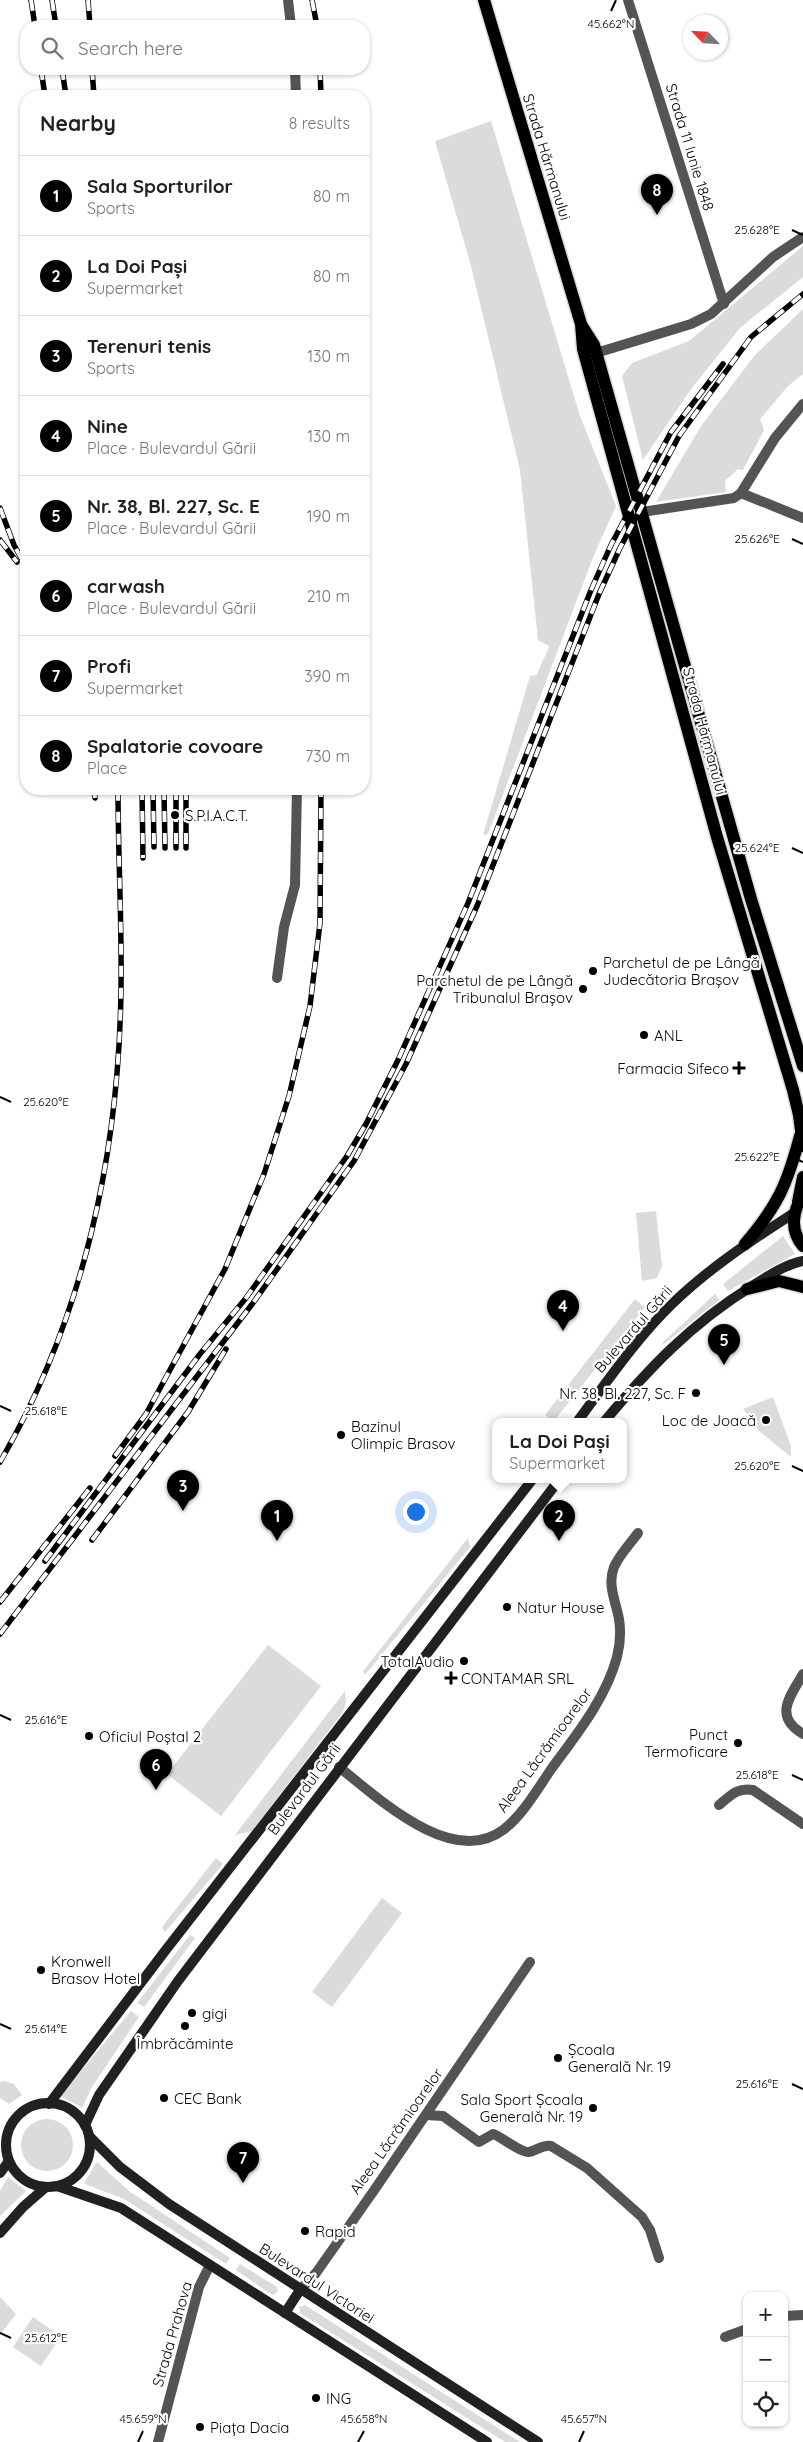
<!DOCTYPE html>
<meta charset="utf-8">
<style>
body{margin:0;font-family:Quicksand,sans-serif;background:#f2f2f2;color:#202124}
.controls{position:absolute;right:15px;bottom:15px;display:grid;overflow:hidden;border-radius:10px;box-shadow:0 1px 4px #0004}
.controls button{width:45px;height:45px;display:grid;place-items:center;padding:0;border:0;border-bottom:1px solid #e0e0e0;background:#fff;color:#202124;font:25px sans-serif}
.compass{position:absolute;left:683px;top:15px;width:45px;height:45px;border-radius:50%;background:#fff;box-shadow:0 1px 4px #0004;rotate:295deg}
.you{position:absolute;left:415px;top:1511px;width:18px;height:18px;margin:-12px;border:4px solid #fff;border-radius:50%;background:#1a73e8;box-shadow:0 0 0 8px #1a73e833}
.badge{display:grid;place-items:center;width:32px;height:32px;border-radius:50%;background:#000;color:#fff;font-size:16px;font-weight:700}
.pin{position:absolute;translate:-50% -41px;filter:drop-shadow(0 1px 2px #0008)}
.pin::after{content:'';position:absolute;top:26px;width:18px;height:15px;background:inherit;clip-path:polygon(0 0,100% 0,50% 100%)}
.popup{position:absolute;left:492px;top:1418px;width:135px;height:65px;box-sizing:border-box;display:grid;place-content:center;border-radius:10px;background:#fff;filter:drop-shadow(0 1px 4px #0005);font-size:16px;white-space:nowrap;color:#757577}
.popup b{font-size:19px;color:#202124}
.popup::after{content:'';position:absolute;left:50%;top:100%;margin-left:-10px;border:10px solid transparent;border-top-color:#fff}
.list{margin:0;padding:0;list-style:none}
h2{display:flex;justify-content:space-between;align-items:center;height:65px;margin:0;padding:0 20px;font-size:21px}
h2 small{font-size:16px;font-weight:400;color:#757577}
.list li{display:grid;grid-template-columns:32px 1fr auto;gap:15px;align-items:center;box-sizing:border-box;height:80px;padding:0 20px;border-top:1px solid #e0e0e0}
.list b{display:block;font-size:19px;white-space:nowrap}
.list p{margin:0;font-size:16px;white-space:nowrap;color:#757577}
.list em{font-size:16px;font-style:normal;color:#757577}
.icon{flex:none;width:28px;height:28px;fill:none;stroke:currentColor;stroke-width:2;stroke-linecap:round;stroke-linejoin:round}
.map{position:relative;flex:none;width:803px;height:2442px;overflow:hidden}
.search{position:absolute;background:#fff;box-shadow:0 1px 4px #0004;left:20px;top:20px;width:350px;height:55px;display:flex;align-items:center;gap:12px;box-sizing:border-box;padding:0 18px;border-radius:20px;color:#757577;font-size:19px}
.panel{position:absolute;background:#fff;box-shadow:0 1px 4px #0004;left:20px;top:90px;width:350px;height:705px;border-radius:20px}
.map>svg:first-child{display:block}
</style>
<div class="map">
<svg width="803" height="2442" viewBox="0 0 803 2442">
<rect width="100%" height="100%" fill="#fff"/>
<g fill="#dbdbdb">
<path d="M491,121L580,416L616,506L594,555L488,834L483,835L530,676L537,675C540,664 546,657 549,646L538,640L520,470L471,266L435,141Z"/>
<polygon points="803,246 803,277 740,328 691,389 643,460 622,376 632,363 689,341"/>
<polygon points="803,309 803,374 788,386 760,419 764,430 743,470 738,469 725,481 726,492 656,502 701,426 755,355"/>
<polygon points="656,1211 662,1266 657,1278 642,1281 636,1213"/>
<polygon points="783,1236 795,1254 728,1291 723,1284"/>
<polygon points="715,1294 719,1300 664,1344 662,1343"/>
<polygon points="635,1299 645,1307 553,1422 545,1415"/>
<polygon points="773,1397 791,1446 791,1457 759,1431 743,1409"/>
<polygon points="468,1538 470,1547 365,1675 363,1671"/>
<polygon points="268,1645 321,1686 221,1816 167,1774"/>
<polygon points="345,1691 346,1702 343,1712 252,1831 235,1835"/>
<polygon points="216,1858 223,1864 165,1932 162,1928 165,1923"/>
<polygon points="382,1898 402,1913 332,2007 312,1992"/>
<polygon points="190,1935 195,1938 144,2007 137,2003"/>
<polygon points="131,2011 139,2017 92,2087 82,2108 60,2096"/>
<polygon points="4,2081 14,2084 22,2095 9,2104 0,2098 0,2082"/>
<circle cx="47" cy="2145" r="26"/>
<polygon points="97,2162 129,2191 230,2258 226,2264 124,2199 85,2184 84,2183"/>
<polygon points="8,2177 26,2191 0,2216 0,2191"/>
<polygon points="240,2264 277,2287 278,2291 274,2295 269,2293 236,2270"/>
<polygon points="0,2297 16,2314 0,2335"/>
<polygon points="305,2305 520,2442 505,2442 300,2313 299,2307"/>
<polygon points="33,2317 61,2336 41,2366 13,2347"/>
</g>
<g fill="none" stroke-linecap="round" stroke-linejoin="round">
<g stroke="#dbdbdb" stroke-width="15">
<g id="primary">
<polyline points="484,0 581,324 583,349 717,837 793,1090 799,1115 803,1146"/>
<polyline points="582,326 594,345 751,899 803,1066"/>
<path d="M803,1196C792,1211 790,1231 803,1246"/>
<polyline points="798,1202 803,1177"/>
<path d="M745,1244C778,1205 787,1185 800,1136"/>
<polyline points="747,1289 779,1281 803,1287"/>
</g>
</g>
<g stroke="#545454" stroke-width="10">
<polyline points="288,0 291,26"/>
<polyline points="628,0 724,304"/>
<polyline points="295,69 296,96"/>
<polyline points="596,353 691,324 711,314 773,257 803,237"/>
<polyline points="741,493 803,518"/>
<polyline points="277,978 284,927 295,885 297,789"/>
<path d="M803,1674C790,1697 773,1716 803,1734"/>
<path d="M339,1767C378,1798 452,1868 503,1830C523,1815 538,1788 552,1768C577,1734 606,1698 617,1657C620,1645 621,1631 619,1619C616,1602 607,1585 614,1567C620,1554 630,1544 638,1533"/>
<path d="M719,1805C731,1795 738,1787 753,1790L803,1824"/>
<path d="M426,2115L443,2116L479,2142L493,2134C502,2137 521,2153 529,2152C537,2151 542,2144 551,2146L587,2168L642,2217L650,2230L659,2258"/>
<polyline points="300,2290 316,2273 375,2189 530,1962"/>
<polyline points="784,2316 803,2315"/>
<polyline points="725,2337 747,2329"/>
<polyline points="158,2442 199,2287 210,2265"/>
</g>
<polyline stroke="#545454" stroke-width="10" points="642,512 734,498 741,493 775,438 803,404"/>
<g stroke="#212121" stroke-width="10">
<path d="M577,1422C607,1382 636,1339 672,1304C709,1268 752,1240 794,1213"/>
<path d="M604,1422C649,1368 691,1324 752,1286C768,1276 784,1265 803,1261"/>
<circle cx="48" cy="2145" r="42"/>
<polyline points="49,2104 165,1951 532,1480"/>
<polyline points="85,2125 99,2095 178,1981 559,1480"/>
<polyline points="89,2136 120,2167 169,2204 538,2442"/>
<polyline points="0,2173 9,2161"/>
<polyline points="57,2186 121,2208 487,2442"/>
<polyline points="0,2233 23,2207 46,2187"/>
<polyline points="285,2313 300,2290"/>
</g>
<use href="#primary" stroke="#000" stroke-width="12"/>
<g stroke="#000" stroke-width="5.5">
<g id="rail">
<polyline points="31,0 35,26"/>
<polyline points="52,0 56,26"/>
<polyline points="88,0 90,26"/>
<polyline points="312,0 317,26"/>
<polyline points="41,69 45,96"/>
<polyline points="62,69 66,96"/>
<polyline points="92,69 94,96"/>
<polyline points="320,69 321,96"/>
<polyline points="0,508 14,545 26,567"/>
<polyline points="0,540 17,562"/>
<polyline points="94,789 95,798"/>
<polyline points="142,789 143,858"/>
<polyline points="153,789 154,847"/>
<polyline points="164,789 165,848"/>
<polyline points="176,789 176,848"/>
<polyline points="186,789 186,848"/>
<polyline points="115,1456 146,1414 225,1269 264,1174 289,1096 310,1006 320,923 321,789"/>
<path d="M0,1462C84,1318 119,1153 121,989C122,922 118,855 118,789"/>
<polyline points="92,1540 188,1412 226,1349"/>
<polyline points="45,1561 200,1354 246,1298 347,1156 366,1124 398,1060 468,903 591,590 611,545 671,432 723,364"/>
<polyline points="0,1602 90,1488"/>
<polyline points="0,1634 253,1303 354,1161 406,1064 477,906 599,594 620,548 679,436 751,337 803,294"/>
</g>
</g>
<use href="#rail" stroke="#fff" stroke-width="4" stroke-dasharray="11" stroke-linecap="butt"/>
</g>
<path fill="none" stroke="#000" stroke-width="2" d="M611,11L616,0M792,230L803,235M792,539L803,544M792,848L803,853M0,1097L11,1102M792,1157L803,1162M0,1406L11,1411M792,1466L803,1471M0,1715L11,1720M792,1775L803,1780M0,2024L11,2029M792,2084L803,2089M0,2333L11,2338M138,2442L143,2431M358,2442L364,2431M579,2442L584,2431"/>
<g fill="#000" stroke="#fff" stroke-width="2">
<circle cx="175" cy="815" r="5"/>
<circle cx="593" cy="971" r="5"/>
<circle cx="583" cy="989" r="5"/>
<circle cx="644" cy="1035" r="5"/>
<path d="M736.5 1060.5h5v5h5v5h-5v5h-5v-5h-5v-5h5z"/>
<circle cx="696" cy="1393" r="5"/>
<circle cx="766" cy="1420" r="5"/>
<circle cx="341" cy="1435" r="5"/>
<circle cx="507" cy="1607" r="5"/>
<circle cx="464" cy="1661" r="5"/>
<path d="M448.5 1670.5h5v5h5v5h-5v5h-5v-5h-5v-5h5z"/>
<circle cx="89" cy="1736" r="5"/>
<circle cx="738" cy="1743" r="5"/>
<circle cx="41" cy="1970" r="5"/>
<circle cx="192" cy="2013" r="5"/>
<circle cx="185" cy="2026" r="5"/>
<circle cx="558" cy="2058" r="5"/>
<circle cx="164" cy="2098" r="5"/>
<circle cx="593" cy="2108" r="5"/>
<circle cx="305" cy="2231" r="5"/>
<circle cx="316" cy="2398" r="5"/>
<circle cx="200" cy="2427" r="5"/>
</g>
<g text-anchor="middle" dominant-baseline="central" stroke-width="4.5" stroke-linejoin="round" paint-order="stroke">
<g font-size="15" fill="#000" stroke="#fff">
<text transform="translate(690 147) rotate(73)">Strada 11 Iunie 1848</text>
<text transform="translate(547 157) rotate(73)">Strada Hărmanului</text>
<text transform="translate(705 731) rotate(75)">Strada Hărmanului</text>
<text transform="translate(633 1329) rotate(-49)">Bulevardul Gării</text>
<text transform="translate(544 1750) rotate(-54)">Aleea Lăcrămioarelor</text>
<text transform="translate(304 1789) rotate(-53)">Bulevardul Gării</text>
<text transform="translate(396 2131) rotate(-55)">Aleea Lăcrămioarelor</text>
<text transform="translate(317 2283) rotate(33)">Bulevardul Victoriei</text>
<text transform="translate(172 2334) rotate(-74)">Strada Prahova</text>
</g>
<g font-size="15" fill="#000" stroke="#fff" text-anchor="start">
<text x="185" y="815">S.P.I.A.C.T.</text>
<text x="603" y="962">Parchetul de pe Lângă<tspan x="603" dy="17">Judecătoria Brașov</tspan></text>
<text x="573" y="980" text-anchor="end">Parchetul de pe Lângă<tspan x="573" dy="17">Tribunalul Brașov</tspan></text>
<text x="654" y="1035">ANL</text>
<text x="729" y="1068" text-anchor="end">Farmacia Sifeco</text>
<text x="686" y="1393" text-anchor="end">Nr. 38, Bl. 227, Sc. F</text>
<text x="756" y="1420" text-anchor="end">Loc de Joacă</text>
<text x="351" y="1426">Bazinul<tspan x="351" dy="17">Olimpic Brasov</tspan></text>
<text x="517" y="1607">Natur House</text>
<text x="454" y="1661" text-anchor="end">TotalAudio</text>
<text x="461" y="1678">CONTAMAR SRL</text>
<text x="728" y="1734" text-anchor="end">Punct<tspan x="728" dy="17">Termoficare</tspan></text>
<text x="99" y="1736">Oficiul Poștal 2</text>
<text x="51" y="1961">Kronwell<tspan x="51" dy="17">Brasov Hotel</tspan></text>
<text x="202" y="2013">gigi</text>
<text x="185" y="2043" text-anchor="middle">Îmbrăcăminte</text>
<text x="568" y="2049">Școala<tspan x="568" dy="17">Generală Nr. 19</tspan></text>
<text x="174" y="2098">CEC Bank</text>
<text x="583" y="2099" text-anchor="end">Sala Sport Școala<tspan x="583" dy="17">Generală Nr. 19</tspan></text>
<text x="315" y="2231">Rapid</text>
<text x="326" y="2398">ING</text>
<text x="210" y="2427">Piața Dacia</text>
</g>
</g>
<g font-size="12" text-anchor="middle" fill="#000" stroke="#fff" stroke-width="4.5" stroke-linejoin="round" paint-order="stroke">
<text x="611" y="28">45.662°N</text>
<text x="757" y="234">25.628°E</text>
<text x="757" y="543">25.626°E</text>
<text x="757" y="852">25.624°E</text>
<text x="46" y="1106">25.620°E</text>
<text x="757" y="1161">25.622°E</text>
<text x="46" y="1415">25.618°E</text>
<text x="757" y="1470">25.620°E</text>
<text x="46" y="1724">25.616°E</text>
<text x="757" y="1779">25.618°E</text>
<text x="46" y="2033">25.614°E</text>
<text x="757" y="2088">25.616°E</text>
<text x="46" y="2342">25.612°E</text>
<text x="143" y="2423">45.659°N</text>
<text x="364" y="2423">45.658°N</text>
<text x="584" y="2423">45.657°N</text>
</g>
</svg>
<div class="controls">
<button>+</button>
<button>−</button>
<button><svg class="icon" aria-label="locate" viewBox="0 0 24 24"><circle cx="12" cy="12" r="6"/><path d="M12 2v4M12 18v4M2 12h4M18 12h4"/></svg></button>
</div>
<svg class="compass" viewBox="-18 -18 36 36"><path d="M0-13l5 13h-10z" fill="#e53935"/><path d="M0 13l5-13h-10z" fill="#757577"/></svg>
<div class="you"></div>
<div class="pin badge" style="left:277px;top:1541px">1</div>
<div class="pin badge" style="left:559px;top:1541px">2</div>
<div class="popup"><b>La Doi Pași</b>Supermarket</div>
<div class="pin badge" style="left:183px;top:1511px">3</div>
<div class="pin badge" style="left:563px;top:1331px">4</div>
<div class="pin badge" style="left:724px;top:1365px">5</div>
<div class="pin badge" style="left:156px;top:1790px">6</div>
<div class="pin badge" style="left:243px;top:2183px">7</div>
<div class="pin badge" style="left:657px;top:215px">8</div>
<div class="search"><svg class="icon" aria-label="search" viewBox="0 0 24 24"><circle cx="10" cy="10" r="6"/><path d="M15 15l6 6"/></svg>Search here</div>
<section class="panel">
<h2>Nearby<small>8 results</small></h2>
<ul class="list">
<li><span class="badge">1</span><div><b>Sala Sporturilor</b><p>Sports</p></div><em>80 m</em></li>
<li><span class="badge">2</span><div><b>La Doi Pași</b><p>Supermarket</p></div><em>80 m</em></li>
<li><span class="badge">3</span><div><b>Terenuri tenis</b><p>Sports</p></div><em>130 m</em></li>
<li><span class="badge">4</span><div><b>Nine</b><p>Place · Bulevardul Gării</p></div><em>130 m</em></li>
<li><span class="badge">5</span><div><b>Nr. 38, Bl. 227, Sc. E</b><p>Place · Bulevardul Gării</p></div><em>190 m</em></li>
<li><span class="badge">6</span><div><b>carwash</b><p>Place · Bulevardul Gării</p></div><em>210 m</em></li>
<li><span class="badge">7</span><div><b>Profi</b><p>Supermarket</p></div><em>390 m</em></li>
<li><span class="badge">8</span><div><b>Spalatorie covoare</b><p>Place</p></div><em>730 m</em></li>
</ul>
</section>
</div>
